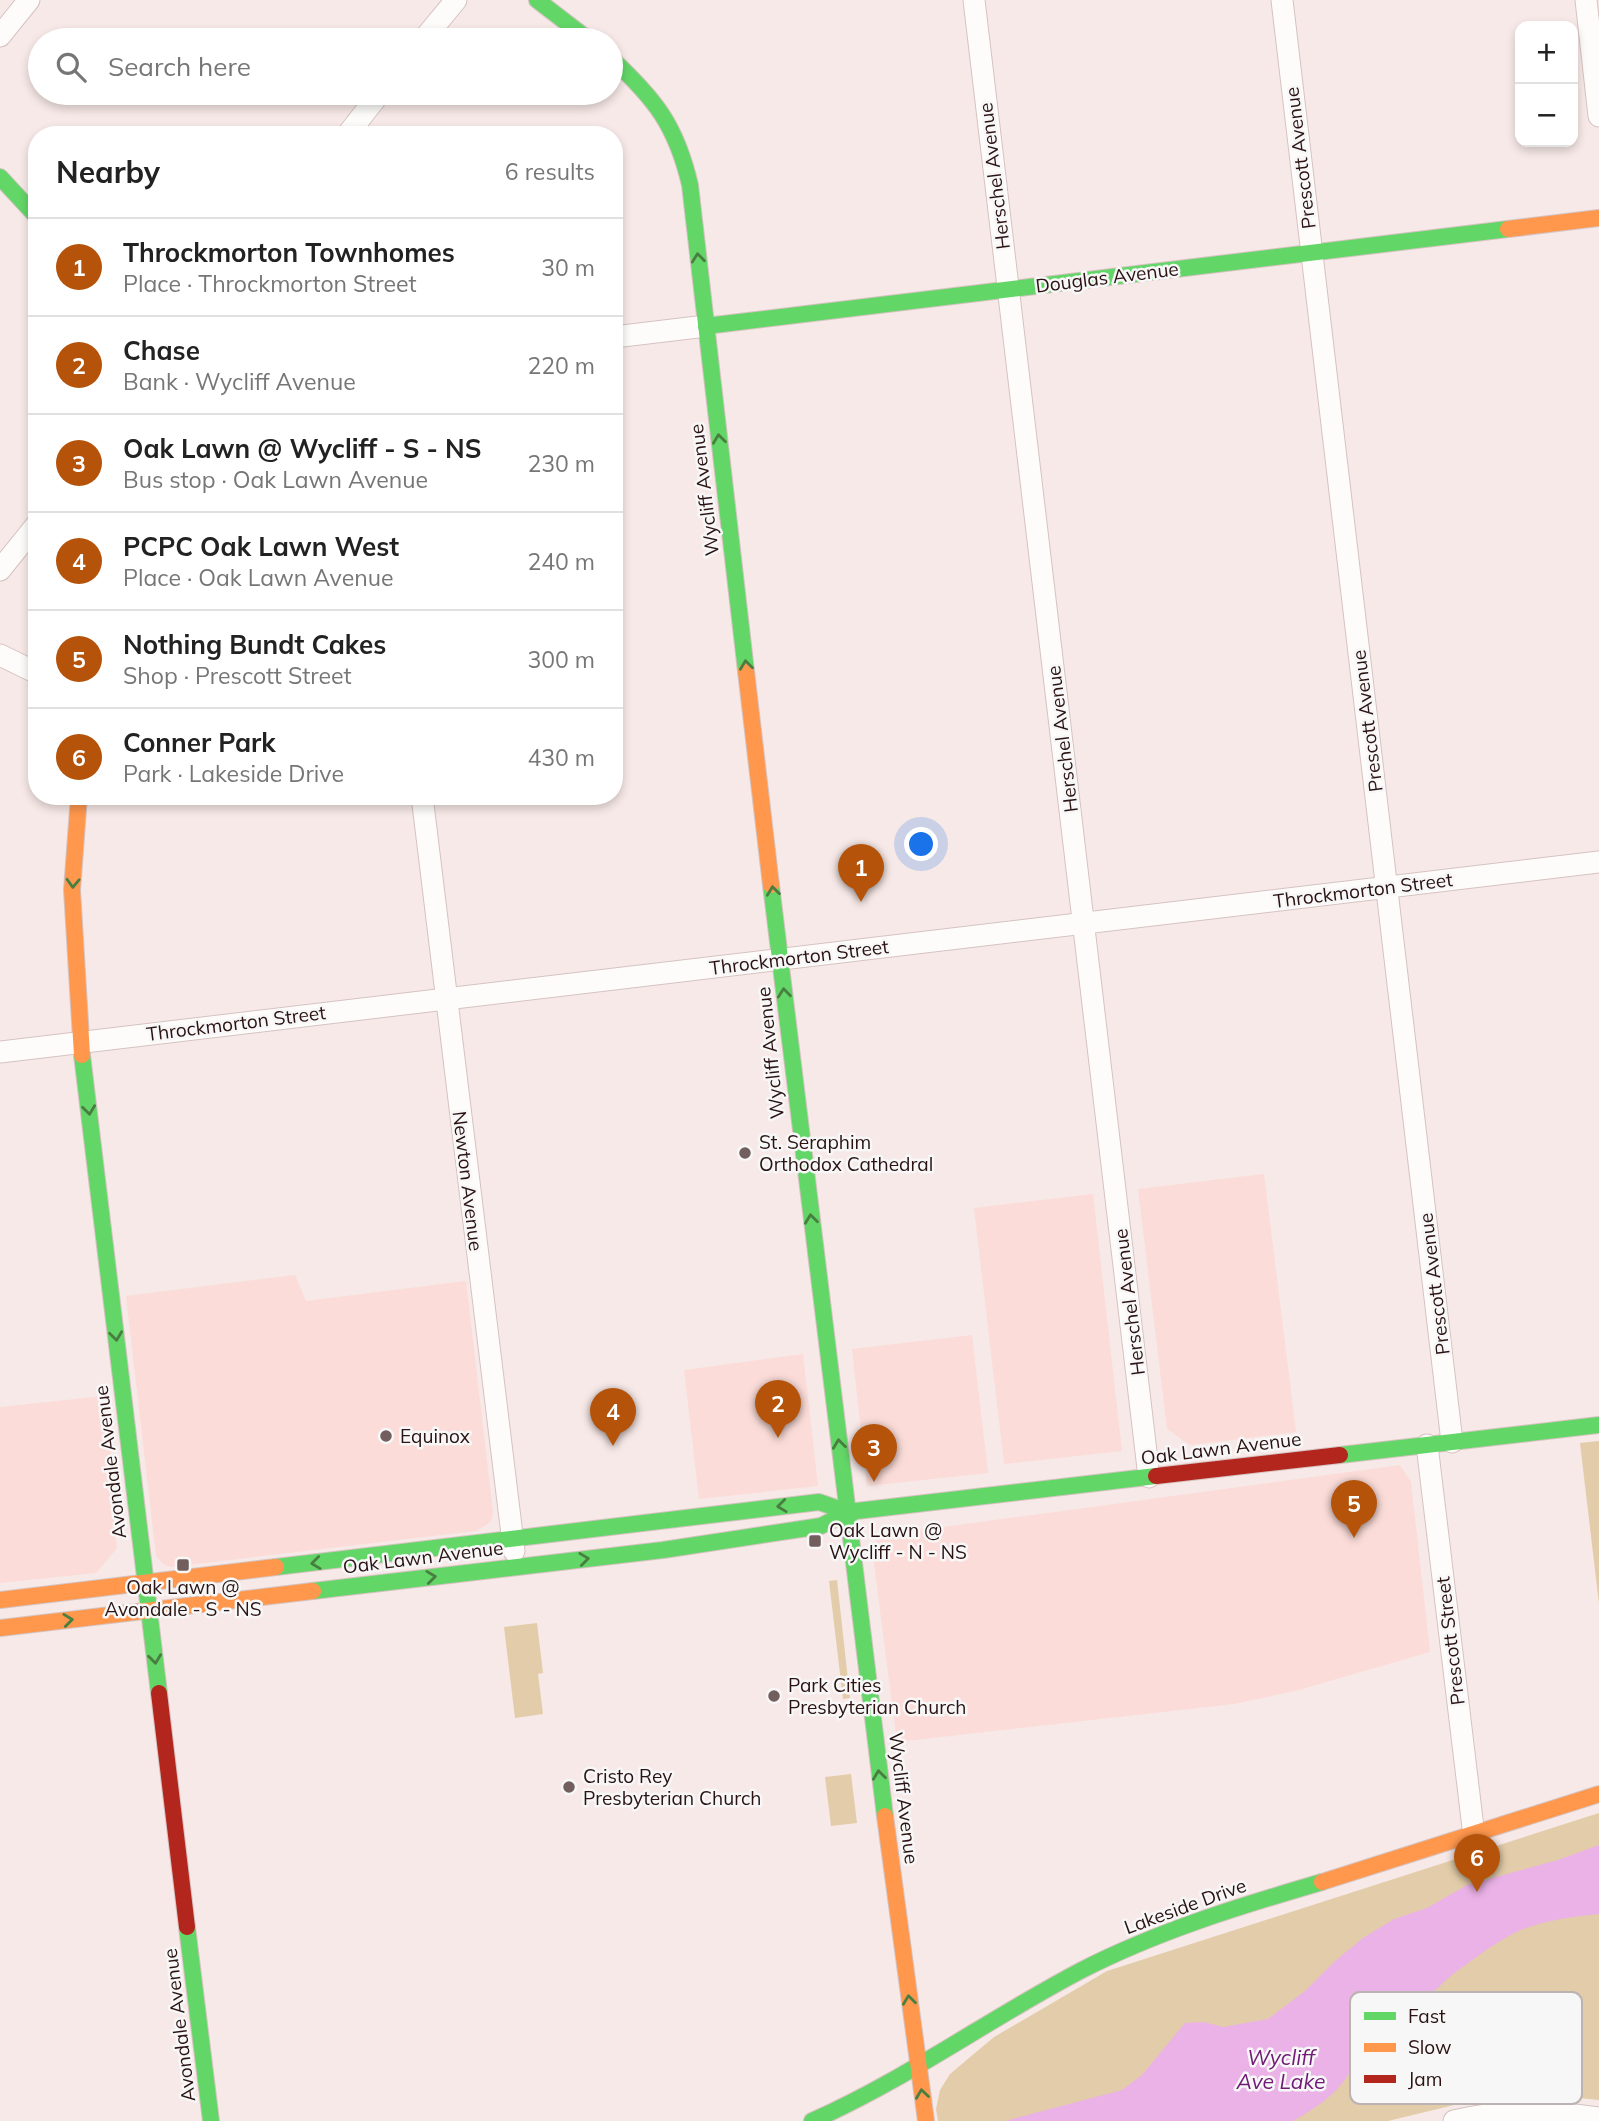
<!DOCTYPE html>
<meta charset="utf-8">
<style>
body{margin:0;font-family:Mulish,sans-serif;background:#f2f2f2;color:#222}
.controls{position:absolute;right:21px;top:21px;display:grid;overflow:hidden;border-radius:14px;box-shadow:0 4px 10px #0003}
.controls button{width:63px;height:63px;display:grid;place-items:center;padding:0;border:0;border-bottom:2px solid #e0e0e0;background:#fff;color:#222;font:35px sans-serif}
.you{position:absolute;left:922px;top:845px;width:24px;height:24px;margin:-18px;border:5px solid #fff;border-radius:50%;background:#1a73e8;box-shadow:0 0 0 10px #1a73e833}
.badge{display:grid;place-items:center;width:46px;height:46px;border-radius:50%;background:#b45309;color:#fff;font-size:23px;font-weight:700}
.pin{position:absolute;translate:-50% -58px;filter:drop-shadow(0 2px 4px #0008)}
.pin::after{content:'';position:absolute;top:37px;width:24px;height:21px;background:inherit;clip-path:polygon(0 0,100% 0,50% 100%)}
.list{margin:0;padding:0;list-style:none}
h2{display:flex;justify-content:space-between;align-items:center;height:91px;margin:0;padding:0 28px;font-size:30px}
h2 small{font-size:23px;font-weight:400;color:#767676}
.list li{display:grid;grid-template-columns:46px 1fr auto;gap:21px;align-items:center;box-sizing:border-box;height:98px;padding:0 28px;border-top:2px solid #e0e0e0}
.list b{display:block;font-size:26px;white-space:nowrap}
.list p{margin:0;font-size:23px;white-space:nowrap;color:#767676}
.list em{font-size:23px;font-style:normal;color:#767676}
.icon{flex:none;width:38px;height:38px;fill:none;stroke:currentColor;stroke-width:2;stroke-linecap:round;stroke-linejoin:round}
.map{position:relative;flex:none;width:1599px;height:2121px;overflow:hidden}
.search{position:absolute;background:#fff;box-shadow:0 4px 10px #0003;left:28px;top:28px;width:595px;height:77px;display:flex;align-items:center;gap:18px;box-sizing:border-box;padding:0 24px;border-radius:38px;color:#767676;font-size:26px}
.panel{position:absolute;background:#fff;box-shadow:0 4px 10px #0003;left:28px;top:126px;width:595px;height:679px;border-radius:28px}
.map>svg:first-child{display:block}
</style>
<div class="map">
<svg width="1599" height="2121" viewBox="0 0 1599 2121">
<rect width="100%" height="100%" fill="#f7e9e7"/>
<g fill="#fbdcd8">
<polygon points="1264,1174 1296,1432 1190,1445 1167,1429 1138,1189"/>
<polygon points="1093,1194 1122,1451 1004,1464 974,1208"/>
<polygon points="295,1275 306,1301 466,1281 493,1512 492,1518 488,1524 476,1531 170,1567 163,1564 156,1556 126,1296"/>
<polygon points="972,1335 988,1473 867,1486 852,1349"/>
<polygon points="803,1354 818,1486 699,1499 684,1370"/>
<polygon points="104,1396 112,1461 109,1471 117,1548 96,1573 0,1583 0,1407"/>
<polygon points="1400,1465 1411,1482 1430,1652 1295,1691 1234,1704 897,1742 873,1556 877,1536"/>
</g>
<g fill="#e3cca9">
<polygon points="1599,1441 1599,1604 1580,1443"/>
<polygon points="837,1580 850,1698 843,1699 829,1581"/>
<polygon points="537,1623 543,1673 538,1674 543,1714 515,1718 504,1627"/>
<polygon points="851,1774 857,1823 831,1826 825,1777"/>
<polygon points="1599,1813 1599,2100 1569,2097 1483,2098 1388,2121 938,2121 936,2109 940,2090 950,2074 994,2037 1107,1971"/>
</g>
<path fill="#eab2e7" d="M1599,1845V1914C1572,1917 1546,1920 1521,1930C1498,1940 1477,1957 1457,1971C1446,1979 1436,1991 1425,1998C1406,2009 1381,2005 1368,2024C1362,2031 1364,2041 1361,2049C1347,2087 1326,2102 1293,2121H1005L1122,2090L1142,2075L1185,2023L1204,2022L1223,2027L1268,2019L1305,1991L1334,1962L1363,1938L1394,1919L1427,1908L1467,1885L1558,1860Z"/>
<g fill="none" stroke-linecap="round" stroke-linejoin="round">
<g stroke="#d5c3c1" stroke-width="23">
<g id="street">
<polyline points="974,0 1149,1477"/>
<polyline points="1282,0 1452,1442"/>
<polyline points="1586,0 1599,116"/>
<polyline points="0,36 29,0"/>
<polyline points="423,40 456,0"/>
<polyline points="347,135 380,93"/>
<polyline points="614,337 706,326"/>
<polyline points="0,570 37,524"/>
<polyline points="0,655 37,673"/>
<polyline points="422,796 514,1551"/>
<polyline points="0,1052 1599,862"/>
<polyline points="1427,1445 1474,1836"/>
<path d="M1454,2121C1501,2109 1552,2111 1599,2118"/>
</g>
</g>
<g stroke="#d5c3c1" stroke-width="18">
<g id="fast">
<polyline points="537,0 589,40"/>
<path d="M611,58C655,99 676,125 690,185L746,671"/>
<polyline points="0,177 37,217"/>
<polyline points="706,326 1508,229"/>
<polyline points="771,885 885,1816"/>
<polyline points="82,1055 159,1693"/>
<polyline points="1340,1455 1599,1425"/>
<polyline points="276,1567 819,1502 848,1512"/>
<polyline points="313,1591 663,1550 821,1526 848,1512 1156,1476"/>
<polyline points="187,1927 211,2121"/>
<path d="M812,2121C907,2079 990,2018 1082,1970C1158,1931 1240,1906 1322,1882"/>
</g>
</g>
<g stroke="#d5c3c1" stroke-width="18">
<g id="slow">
<polyline points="1508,229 1599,218"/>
<polyline points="746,671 771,885"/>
<polyline points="79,796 72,890 82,1055"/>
<polyline points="0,1600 276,1567"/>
<polyline points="0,1628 313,1591"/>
<polyline points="885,1816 926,2121"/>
<polyline points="1322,1882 1599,1794"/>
</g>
</g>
<g stroke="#d5c3c1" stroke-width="18">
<g id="jam">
<polyline points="1156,1476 1340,1455"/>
<polyline points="159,1693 187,1927"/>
</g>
</g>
<use href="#street" stroke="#fefcfb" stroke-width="21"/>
<use href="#fast" stroke="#63d668" stroke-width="16"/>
<use href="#slow" stroke="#ff974d" stroke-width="16"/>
<use href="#jam" stroke="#b3261e" stroke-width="16"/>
</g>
<defs><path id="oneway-chevron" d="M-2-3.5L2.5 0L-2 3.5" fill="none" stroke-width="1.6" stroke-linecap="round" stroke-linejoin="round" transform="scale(1.75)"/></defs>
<g stroke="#497e41">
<use href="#oneway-chevron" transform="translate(698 258) rotate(-96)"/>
<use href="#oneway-chevron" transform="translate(719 439) rotate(-97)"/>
<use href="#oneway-chevron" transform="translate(746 665) rotate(-97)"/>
<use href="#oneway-chevron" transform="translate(73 883) rotate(92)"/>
<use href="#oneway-chevron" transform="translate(773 891) rotate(-97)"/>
<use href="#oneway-chevron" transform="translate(784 993) rotate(-96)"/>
<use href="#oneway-chevron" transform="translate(89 1110) rotate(83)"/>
<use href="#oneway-chevron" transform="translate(811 1219) rotate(-97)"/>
<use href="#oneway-chevron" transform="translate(116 1336) rotate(83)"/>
<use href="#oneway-chevron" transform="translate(839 1444) rotate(-97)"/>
<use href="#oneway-chevron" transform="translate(782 1506) rotate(173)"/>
<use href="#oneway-chevron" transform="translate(584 1559) rotate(-7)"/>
<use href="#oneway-chevron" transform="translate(316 1563) rotate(173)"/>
<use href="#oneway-chevron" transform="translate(431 1577) rotate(-7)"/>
<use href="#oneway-chevron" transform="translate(68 1620) rotate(-7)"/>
<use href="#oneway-chevron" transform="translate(155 1659) rotate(83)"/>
<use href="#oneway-chevron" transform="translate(879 1775) rotate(-97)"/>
<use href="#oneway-chevron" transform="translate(909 2000) rotate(-97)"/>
<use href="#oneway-chevron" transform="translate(922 2094) rotate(-98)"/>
</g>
<g fill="#725e5d" stroke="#f7f7f7" stroke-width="2.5">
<circle cx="745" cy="1153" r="7"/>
<circle cx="386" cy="1436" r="7"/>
<rect x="808" y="1534" width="14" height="14" rx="3.5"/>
<rect x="176" y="1558" width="14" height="14" rx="3.5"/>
<circle cx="774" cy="1696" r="7"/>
<circle cx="569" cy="1787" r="7"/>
</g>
<g text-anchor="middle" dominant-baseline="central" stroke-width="5" stroke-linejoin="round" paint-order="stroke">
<g font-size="19" fill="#2a1312" stroke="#f7f7f7">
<text transform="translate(1300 158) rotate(-97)">Prescott Avenue</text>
<text transform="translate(994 176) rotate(-97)">Herschel Avenue</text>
<text transform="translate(1107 277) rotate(-7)">Douglas Avenue</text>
<text transform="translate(704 490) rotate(-97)">Wycliff Avenue</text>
<text transform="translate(1367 721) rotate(-97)">Prescott Avenue</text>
<text transform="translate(1062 739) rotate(-97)">Herschel Avenue</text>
<text transform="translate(1363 890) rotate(-7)">Throckmorton Street</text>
<text transform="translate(799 957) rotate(-7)">Throckmorton Street</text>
<text transform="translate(236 1023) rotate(-7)">Throckmorton Street</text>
<text transform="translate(770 1053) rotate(-96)">Wycliff Avenue</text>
<text transform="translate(468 1181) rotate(83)">Newton Avenue</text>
<text transform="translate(1434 1284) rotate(-97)">Prescott Avenue</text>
<text transform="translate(1129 1302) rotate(-97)">Herschel Avenue</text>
<text transform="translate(1221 1448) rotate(-7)">Oak Lawn Avenue</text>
<text transform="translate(110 1462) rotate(-97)">Avondale Avenue</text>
<text transform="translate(423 1557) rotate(-7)">Oak Lawn Avenue</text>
<text transform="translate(1450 1641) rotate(-97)">Prescott Street</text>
<text transform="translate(904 1798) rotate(83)">Wycliff Avenue</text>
<text transform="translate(1185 1906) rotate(-20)">Lakeside Drive</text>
<text transform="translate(179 2025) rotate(-97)">Avondale Avenue</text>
</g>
<g font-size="19" fill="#2a1312" stroke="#f7f7f7" text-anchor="start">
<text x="759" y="1142">St. Seraphim<tspan x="759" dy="22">Orthodox Cathedral</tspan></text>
<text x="400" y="1436">Equinox</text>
<text x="829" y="1530">Oak Lawn @<tspan x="829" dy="22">Wycliff - N - NS</tspan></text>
<text x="183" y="1587" text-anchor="middle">Oak Lawn @<tspan x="183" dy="22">Avondale - S - NS</tspan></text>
<text x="788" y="1685">Park Cities<tspan x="788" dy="22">Presbyterian Church</tspan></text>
<text x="583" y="1776">Cristo Rey<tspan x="583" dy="22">Presbyterian Church</tspan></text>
</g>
<g font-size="21" font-style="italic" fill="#701975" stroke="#f7f7f7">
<text x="1281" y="2057">Wycliff<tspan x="1281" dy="24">Ave Lake</tspan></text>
</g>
</g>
<rect x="1350" y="1992" width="232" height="112" rx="10" fill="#f7f7f7" stroke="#bab3b2" stroke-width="2"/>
<rect x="1364" y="2012" width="32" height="8" fill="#63d668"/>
<rect x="1364" y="2043" width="32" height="9" fill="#ff974d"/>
<rect x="1364" y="2075" width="32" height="8" fill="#b3261e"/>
<g font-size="19" fill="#2a1312">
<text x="1408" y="2023">Fast</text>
<text x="1408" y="2054">Slow</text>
<text x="1408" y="2086">Jam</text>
</g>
</svg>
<div class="controls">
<button>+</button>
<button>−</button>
</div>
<div class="you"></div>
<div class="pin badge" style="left:861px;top:902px">1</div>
<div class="pin badge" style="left:778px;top:1438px">2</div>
<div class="pin badge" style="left:874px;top:1482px">3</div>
<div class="pin badge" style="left:613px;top:1446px">4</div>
<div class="pin badge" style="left:1354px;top:1538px">5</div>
<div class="pin badge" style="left:1477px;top:1892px">6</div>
<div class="search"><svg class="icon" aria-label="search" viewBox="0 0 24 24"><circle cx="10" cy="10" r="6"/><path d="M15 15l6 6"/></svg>Search here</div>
<section class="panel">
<h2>Nearby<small>6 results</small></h2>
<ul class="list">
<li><span class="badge">1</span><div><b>Throckmorton Townhomes</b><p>Place · Throckmorton Street</p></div><em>30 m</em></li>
<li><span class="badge">2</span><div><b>Chase</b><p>Bank · Wycliff Avenue</p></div><em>220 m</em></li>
<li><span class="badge">3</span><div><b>Oak Lawn @ Wycliff - S - NS</b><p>Bus stop · Oak Lawn Avenue</p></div><em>230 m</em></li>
<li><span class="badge">4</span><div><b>PCPC Oak Lawn West</b><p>Place · Oak Lawn Avenue</p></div><em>240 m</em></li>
<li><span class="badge">5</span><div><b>Nothing Bundt Cakes</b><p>Shop · Prescott Street</p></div><em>300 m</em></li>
<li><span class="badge">6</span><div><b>Conner Park</b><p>Park · Lakeside Drive</p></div><em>430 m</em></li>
</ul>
</section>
</div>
